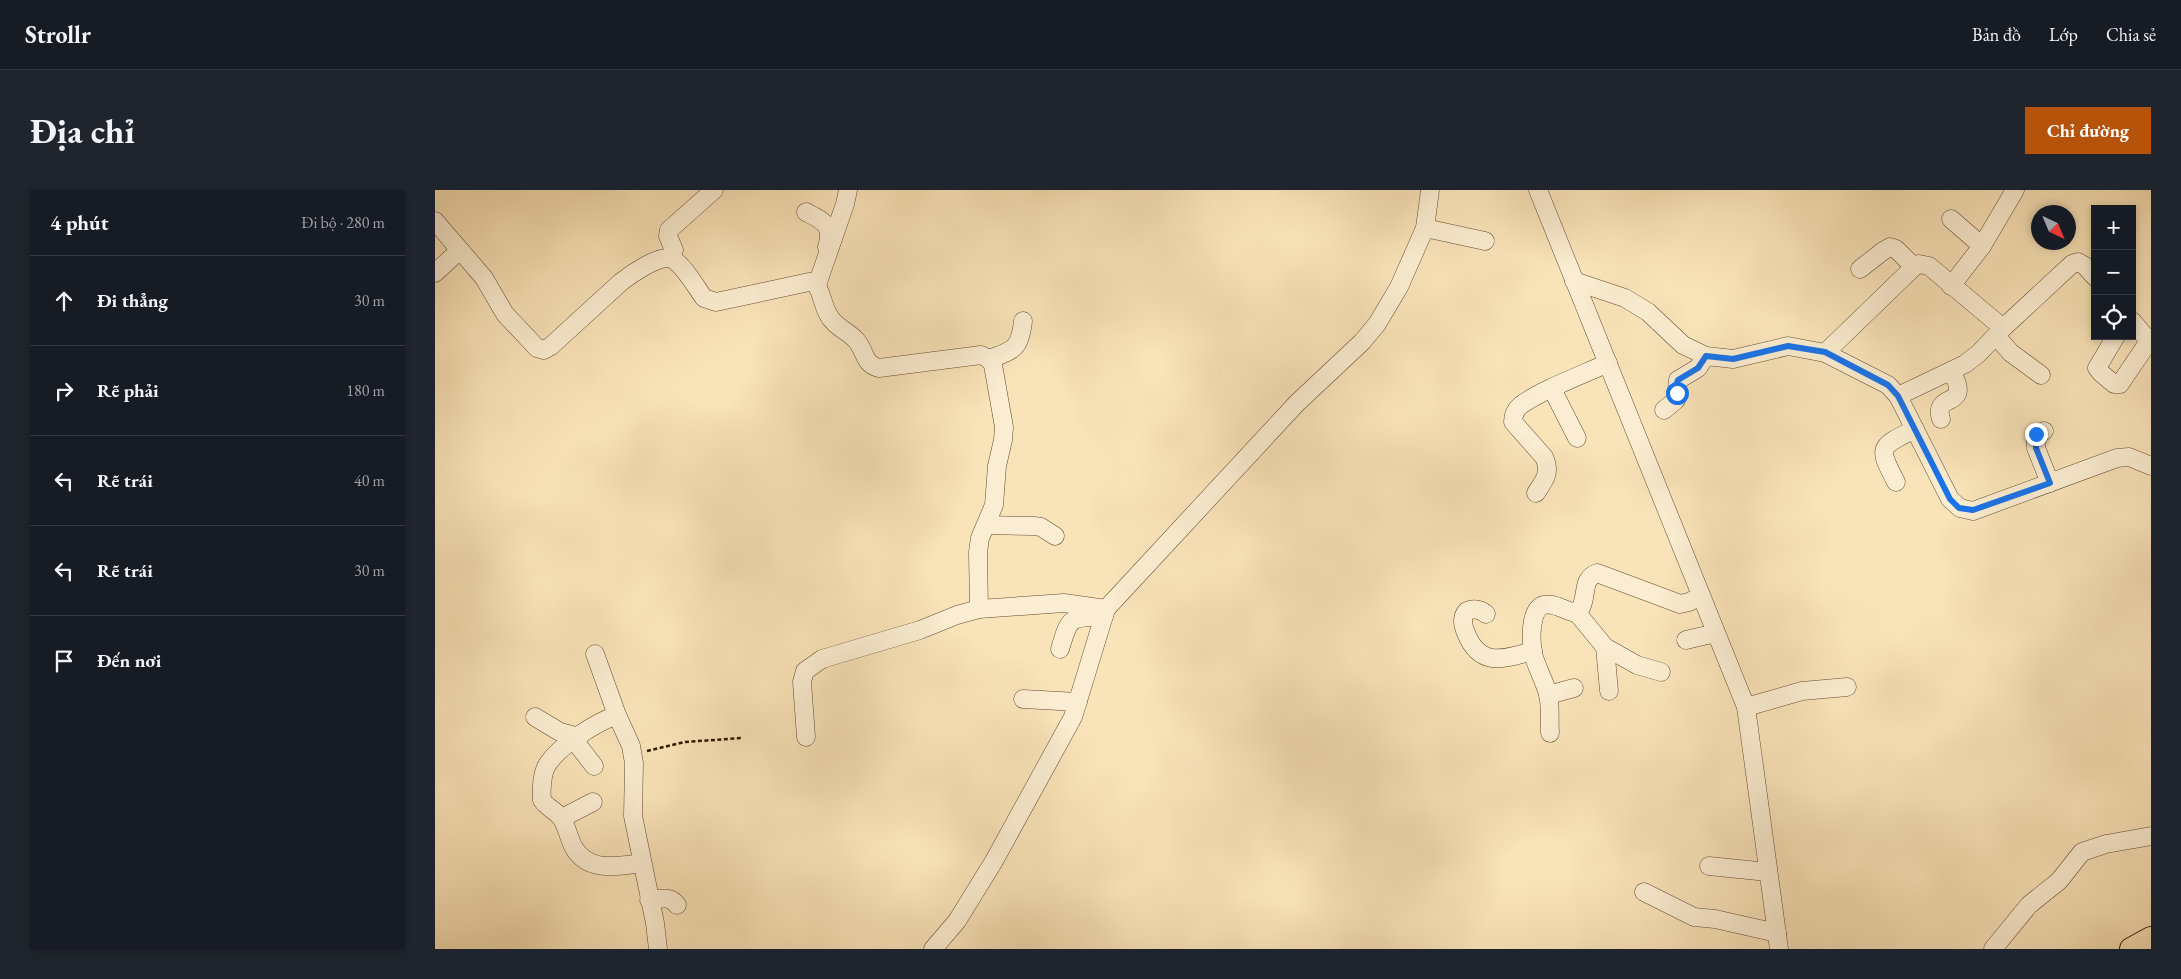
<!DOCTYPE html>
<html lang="vi">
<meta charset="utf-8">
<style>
body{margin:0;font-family:"EB Garamond",serif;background:#20242c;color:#f1f3f6}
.controls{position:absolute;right:15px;top:15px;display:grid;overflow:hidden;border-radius:0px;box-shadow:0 2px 8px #0003}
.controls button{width:45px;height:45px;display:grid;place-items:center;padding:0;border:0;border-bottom:1px solid #363941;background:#171b24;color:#f1f3f6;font:25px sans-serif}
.compass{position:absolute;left:1596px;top:15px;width:45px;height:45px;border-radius:50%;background:#171b24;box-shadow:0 2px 8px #0003;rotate:136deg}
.stop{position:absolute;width:15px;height:15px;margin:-11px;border:4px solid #1a73e8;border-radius:50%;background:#fff}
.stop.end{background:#1a73e8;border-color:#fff;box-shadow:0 1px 5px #0008}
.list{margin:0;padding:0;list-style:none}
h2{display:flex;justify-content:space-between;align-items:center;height:65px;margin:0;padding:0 20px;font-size:21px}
h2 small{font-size:16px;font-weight:400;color:#9ea1a6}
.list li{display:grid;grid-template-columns:32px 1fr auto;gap:15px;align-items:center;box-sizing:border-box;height:90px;padding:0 20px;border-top:1px solid #363941}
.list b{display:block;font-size:19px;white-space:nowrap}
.list em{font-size:16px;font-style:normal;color:#9ea1a6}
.icon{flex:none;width:28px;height:28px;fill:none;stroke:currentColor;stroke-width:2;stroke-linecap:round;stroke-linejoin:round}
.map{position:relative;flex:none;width:1716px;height:759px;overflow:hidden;border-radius:0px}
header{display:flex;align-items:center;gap:30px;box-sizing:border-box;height:70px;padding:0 25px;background:#171b24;border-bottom:1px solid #363941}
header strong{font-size:24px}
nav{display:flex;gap:28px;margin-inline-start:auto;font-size:18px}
.intro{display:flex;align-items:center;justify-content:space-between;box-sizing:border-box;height:120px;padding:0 30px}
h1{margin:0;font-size:35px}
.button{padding:12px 22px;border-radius:0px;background:#b45309;color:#fff;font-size:18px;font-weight:700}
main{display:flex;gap:30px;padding:0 30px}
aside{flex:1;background:#171b24;border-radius:0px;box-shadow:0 2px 8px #0003}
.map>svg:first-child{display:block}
</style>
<header>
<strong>Strollr</strong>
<nav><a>Bản đồ</a><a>Lớp</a><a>Chia sẻ</a></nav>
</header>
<div class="intro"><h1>Địa chỉ</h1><a class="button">Chỉ đường</a></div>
<main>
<aside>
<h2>4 phút<small>Đi bộ · 280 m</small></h2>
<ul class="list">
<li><svg class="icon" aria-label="ahead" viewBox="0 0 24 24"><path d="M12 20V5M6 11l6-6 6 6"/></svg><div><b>Đi thẳng</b></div><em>30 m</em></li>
<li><svg class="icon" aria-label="right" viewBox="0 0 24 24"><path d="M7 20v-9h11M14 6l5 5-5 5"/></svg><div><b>Rẽ phải</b></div><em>180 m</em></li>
<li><svg class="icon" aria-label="left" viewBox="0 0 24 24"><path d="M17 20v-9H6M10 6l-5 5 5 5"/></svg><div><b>Rẽ trái</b></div><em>40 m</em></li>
<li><svg class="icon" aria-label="left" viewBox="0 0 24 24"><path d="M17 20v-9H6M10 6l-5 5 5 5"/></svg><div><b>Rẽ trái</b></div><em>30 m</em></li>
<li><svg class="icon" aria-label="arrive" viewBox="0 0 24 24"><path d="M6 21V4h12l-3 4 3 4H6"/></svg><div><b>Đến nơi</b></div></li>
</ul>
</aside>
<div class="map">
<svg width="1716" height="759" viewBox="0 0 1716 759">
<rect width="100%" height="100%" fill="#f9e3b8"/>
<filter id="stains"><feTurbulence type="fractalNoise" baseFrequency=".004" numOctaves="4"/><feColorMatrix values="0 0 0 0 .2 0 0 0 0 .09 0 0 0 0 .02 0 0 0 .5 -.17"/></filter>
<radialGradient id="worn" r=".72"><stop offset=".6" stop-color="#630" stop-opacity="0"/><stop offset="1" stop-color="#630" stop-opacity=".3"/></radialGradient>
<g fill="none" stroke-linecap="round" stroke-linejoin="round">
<g stroke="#644930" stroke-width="19">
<g id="minor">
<polyline points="1103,0 1311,517 1344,759"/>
<path d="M371,22C388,31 399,35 392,57"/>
<polyline points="1516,29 1547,56"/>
<path d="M0,31L49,88L70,124L102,158L109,160L116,156L186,92C195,85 226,63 237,69C248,74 261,97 269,108L281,112L374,92H379C387,100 387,114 393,124C399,137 412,140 421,150C431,161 428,174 444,178L546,165L554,169L558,175L569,237L568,250L562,276L559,315L545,348L543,362L544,419"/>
<polyline points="990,38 1050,51"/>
<polyline points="235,67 239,60 233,46 234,40 279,0"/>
<polyline points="1425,79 1448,61 1455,57 1461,59 1479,77"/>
<polyline points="0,83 25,60"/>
<polyline points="1139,91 1190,108 1213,122 1248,155 1271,166 1298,169 1353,156 1390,163 1453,195 1463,206 1515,309 1525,318 1538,321 1682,268 1694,267 1716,276"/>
<polyline points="382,95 410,14 413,0"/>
<polyline points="1516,96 1547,56 1580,0"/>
<polyline points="1697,131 1716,153"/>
<polyline points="1561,146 1576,163 1606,185"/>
<polyline points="1681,146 1662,178 1666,183 1679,194 1685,194 1714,151"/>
<polyline points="1390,163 1479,77 1484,74 1494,76 1568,138"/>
<path d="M554,169C579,160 585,159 588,131"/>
<polyline points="1117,199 1142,248"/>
<polyline points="1463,206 1530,174 1543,164 1568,138 1637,74 1643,72 1650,76 1660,87"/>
<polyline points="1229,220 1241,210 1243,190 1263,178 1271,166"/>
<path d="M1506,229C1497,201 1539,220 1516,181"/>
<polyline points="1609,241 1601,245 1601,258 1615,293"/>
<path d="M1461,292C1442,256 1444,257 1480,239"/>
<path d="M1101,303C1110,290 1116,282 1109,267L1078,232C1078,225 1080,220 1086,215C1108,199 1147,185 1173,173"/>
<polyline points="551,335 599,336 606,337 620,346"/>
<polyline points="1142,423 1170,457 1202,475 1226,482"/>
<path d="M1051,424C1045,419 1039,418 1032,421C1026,427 1028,436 1031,443C1045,478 1068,469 1098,461"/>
<polyline points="1251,450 1281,443"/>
<polyline points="1170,457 1174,501"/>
<path d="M625,459C635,425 635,428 669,426"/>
<polyline points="160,464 182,525 196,556 199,573 198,626 220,733 223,759"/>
<polyline points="1113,505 1139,498"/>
<polyline points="588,509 643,512"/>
<polyline points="1311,517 1367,501 1412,497"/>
<path d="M182,525C160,533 125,555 112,575C107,584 106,600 107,610C112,618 122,621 127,629C132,637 134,649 139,658C154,683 183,676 207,673"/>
<polyline points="100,527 125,542 144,547"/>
<path d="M1115,543C1114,531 1116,516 1113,504C1109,490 1102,478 1098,464C1096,452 1094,419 1109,415C1120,412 1131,422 1142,423C1155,410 1144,390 1162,383L1245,414L1254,412L1266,406"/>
<polyline points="371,547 367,492 370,481 387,469 485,440 522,425 544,419 629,413 671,419"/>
<polyline points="139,550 159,576"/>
<polyline points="127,628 158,612"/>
<polyline points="1274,676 1333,682"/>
<polyline points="1209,702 1259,727 1280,729 1342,743"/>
<path d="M214,710C225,709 235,705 242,715"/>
<polyline points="498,759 522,731 559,671 638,527 671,419 862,213 927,152 942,134 964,97 990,38 995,0"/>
<polyline points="1558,759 1594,715 1624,691 1647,662 1671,654 1716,646"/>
</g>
</g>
<g stroke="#331602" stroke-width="24">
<polyline id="major" points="1696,759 1716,748"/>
</g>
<polyline stroke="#331602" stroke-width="2.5" stroke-dasharray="4 2.5" stroke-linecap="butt" points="212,561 250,552 307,548"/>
<use href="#minor" stroke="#fbedd1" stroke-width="18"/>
<use href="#major" stroke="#f9e3b8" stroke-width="22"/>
</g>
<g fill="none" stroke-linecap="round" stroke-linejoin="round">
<polyline stroke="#1a73e8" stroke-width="6" points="1242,203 1241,195 1243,190 1263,178 1271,166 1298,169 1353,156 1390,162 1453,195 1463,206 1515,309 1524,318 1538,320 1615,293 1601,258 1601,244"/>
</g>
<rect width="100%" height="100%" filter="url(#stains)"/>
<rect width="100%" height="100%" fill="url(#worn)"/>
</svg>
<div class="controls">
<button>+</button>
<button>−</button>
<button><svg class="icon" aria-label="locate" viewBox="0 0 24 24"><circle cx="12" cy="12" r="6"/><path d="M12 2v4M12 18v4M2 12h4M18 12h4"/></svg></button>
</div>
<svg class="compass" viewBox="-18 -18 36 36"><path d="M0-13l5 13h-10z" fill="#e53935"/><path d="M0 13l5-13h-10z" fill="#9ea1a6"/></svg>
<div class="stop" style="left:1242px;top:203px"></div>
<div class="stop end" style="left:1601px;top:244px"></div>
</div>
</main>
